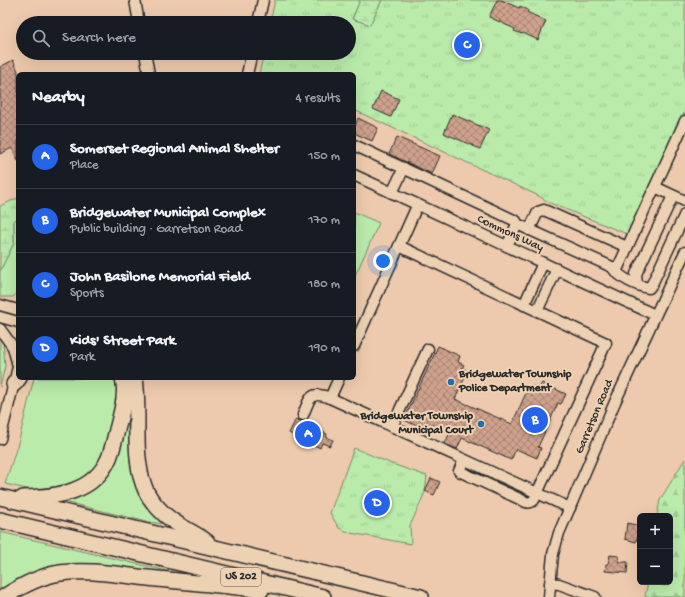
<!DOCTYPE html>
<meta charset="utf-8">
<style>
body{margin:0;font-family:"Gochi Hand",sans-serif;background:#20242c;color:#f1f3f6}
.controls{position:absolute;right:12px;bottom:12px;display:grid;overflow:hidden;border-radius:6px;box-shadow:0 4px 16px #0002}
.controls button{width:36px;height:36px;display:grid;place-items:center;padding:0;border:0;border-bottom:1px solid #363941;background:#171b24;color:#f1f3f6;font:20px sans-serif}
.you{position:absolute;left:383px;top:261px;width:14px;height:14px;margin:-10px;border:3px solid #fff;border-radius:50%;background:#1a73e8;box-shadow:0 0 0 6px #1a73e833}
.badge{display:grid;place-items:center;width:26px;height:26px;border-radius:50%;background:#2563eb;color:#fff;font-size:13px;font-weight:700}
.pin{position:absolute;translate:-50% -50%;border:2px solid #fff;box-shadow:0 1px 4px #0006}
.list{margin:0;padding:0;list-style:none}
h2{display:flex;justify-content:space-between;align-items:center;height:52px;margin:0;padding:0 16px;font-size:17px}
h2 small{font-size:13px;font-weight:400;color:#9ea1a6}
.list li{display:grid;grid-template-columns:26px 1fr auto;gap:12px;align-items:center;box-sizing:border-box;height:64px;padding:0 16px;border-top:1px solid #363941}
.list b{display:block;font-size:15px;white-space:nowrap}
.list p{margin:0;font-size:13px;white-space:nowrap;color:#9ea1a6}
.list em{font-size:13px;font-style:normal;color:#9ea1a6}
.icon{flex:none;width:22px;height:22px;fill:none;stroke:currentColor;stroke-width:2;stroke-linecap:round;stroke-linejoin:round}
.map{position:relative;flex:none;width:685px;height:597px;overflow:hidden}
.search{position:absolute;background:#171b24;box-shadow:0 4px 16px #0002;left:16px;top:16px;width:340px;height:44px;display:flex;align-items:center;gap:10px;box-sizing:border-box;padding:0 14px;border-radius:22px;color:#9ea1a6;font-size:15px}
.panel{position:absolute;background:#171b24;box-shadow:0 4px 16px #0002;left:16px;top:72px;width:340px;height:308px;border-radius:6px}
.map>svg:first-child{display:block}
</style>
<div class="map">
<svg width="685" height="597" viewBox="0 0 685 597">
<defs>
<pattern id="forest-firs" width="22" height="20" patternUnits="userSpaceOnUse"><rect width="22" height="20" fill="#baebab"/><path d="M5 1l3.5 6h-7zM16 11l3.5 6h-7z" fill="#a0ca93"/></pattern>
<pattern id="wetland-marsh" width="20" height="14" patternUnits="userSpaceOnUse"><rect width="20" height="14" fill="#baebab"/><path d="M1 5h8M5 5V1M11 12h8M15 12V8" fill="none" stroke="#a0ca93"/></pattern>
<pattern id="park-tufts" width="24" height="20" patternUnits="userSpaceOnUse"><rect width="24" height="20" fill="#baebab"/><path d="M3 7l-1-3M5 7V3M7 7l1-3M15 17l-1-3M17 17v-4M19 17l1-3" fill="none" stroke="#a0ca93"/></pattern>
<pattern id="building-cross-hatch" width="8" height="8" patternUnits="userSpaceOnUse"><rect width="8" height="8" fill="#cea18c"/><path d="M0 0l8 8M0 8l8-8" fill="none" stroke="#a78373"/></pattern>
</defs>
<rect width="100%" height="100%" fill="#edcaad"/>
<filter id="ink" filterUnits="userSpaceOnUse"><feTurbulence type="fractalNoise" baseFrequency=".025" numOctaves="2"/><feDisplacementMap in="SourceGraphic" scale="8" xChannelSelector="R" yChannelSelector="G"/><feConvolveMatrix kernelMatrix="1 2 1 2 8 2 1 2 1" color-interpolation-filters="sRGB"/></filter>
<g filter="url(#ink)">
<g fill="#baebab" stroke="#728b6b">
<polygon points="354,212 379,223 354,278"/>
<polygon points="18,219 18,292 13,297 0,297 0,271 14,243 14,220"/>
<polygon points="0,340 3,342 5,366 0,387"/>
<polygon points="34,378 118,378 120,391 105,458 91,475 73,488 45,493 5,484 19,440"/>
<polygon points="133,387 133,463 165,524 148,522 57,500 86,491"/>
<polygon points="0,532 193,577 85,566 0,597"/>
</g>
<polygon fill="url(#forest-firs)" stroke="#728b6b" points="685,459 685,597 645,597 648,582 670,582 670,516 657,516 660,500"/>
<g fill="url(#wetland-marsh)" stroke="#728b6b">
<polygon points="360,0 382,0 370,25 352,19"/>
<polygon points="18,198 18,219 14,220 14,243 0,271 0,206"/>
</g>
<g fill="url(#park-tufts)" stroke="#728b6b">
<polygon points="275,0 360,0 352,19 370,25 382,0 685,0 685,111 627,234 550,203 539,196 354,110 354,74 259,74 264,53 349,53 349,23 270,23"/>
<polygon points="354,448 392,464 427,476 425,492 410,526 411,544 351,533 339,528 330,513"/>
</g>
<g fill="url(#building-cross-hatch)" stroke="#2b2b2b">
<polygon points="497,0 501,0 519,8 520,6 528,10 527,12 546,21 538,40 523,33 522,34 514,31 515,29 489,17"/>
<polygon points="13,60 18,71 18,161 12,148 0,154 0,67"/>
<polygon points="381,91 399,99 391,117 373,109"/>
<polygon points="452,114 489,130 480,149 444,133"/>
<polygon points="358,118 378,128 372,141 354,133 354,128"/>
<polygon points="397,137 440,156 432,174 389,154"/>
<polygon points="438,346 460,356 458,362 464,365 462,368 468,371 455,399 512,424 527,391 530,392 533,386 539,388 542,383 566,394 561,404 558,403 538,447 541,448 537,458 516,449 511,460 462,438 457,449 445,444 450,432 435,425 432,433 404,420"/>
<polygon points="296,419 327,434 326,437 333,440 330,446 322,443 320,448 289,433"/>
<polygon points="431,478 440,482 434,495 425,491"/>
<polygon points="627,523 640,526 636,542 625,539"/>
<polygon points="610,555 619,556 619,562 628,562 627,573 605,571 606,564 608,564"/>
</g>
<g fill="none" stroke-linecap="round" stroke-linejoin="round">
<g stroke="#2b2b2b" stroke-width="13">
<g id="minor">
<polyline points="135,0 139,23"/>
<polyline points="258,23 263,0"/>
<polyline points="145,53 149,74"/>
<polyline points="247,74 252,53"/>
<polyline points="354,145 516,221 517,224 507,246"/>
<polyline points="354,175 655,315"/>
<polyline points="655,187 685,201"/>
<polyline points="392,193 404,168"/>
<path d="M517,224L612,267C620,278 636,286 649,288L652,284L685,214"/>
<polyline points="529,230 538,212 544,210 627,247"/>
<path d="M399,246L606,343L534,500C531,503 529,503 526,502L459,471L464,460"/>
<polyline points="616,272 685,121"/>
<polyline points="637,284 636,274 673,196"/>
<polyline points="0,305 18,310"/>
<polyline points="524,305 543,263"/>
<polyline points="537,311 557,269"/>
<polyline points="0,317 18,322"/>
<polyline points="0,329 13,347 18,366"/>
<polyline points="354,346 417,206"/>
<polyline points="339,378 330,398 570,508"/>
<path d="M303,415C310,398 310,390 330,398"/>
<polyline points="392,427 428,349"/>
<polyline points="0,439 18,367"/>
<polyline points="550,583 559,584 595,597"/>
<polyline points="549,597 553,554 559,533 615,402 685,252"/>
</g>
</g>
<g stroke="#2b2b2b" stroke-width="18">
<g id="highway">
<path d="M135,378C140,412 132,454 144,486C147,495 154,504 161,511C174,525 192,531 207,542"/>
<polyline points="14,384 19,378"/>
<polyline points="0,497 421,597"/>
<path d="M23,498C57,497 94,493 109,458C113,448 115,437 118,426C122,410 127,394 123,378"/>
<polyline points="0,520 323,597"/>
<path d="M4,597C21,586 40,576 60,573C89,569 119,575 148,578C186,582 223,585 261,590"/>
</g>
</g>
<use href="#minor" stroke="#edd1b3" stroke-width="10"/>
<use href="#highway" stroke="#edd1b3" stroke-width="15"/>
</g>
</g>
<g fill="#1f6fb2" stroke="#edd1b3" stroke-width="1.5">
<circle cx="451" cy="382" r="4"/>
<circle cx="481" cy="424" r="4"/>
</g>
<g text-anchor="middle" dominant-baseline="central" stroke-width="4" stroke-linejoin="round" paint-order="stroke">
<rect fill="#edd1b3" stroke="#655d54" stroke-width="1" x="221" y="568" width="40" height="18" rx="3"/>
<g font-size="11" font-weight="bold" fill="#2b2b2b">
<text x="241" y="577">US 202</text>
</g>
<g font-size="12" fill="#2b2b2b" stroke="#edd1b3">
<text transform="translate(510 234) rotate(25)">Commons Way</text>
<text transform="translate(595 417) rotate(-67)">Garretson Road</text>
</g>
<g font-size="12" font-weight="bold" fill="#2b2b2b" stroke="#edd1b3" text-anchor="start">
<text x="459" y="375">Bridgewater Township<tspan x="459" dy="14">Police Department</tspan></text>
<text x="473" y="417" text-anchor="end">Bridgewater Township<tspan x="473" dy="14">Municipal Court</tspan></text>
</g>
</g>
</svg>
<div class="controls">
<button>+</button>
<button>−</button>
</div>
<div class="you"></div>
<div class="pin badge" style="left:308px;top:434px">A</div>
<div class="pin badge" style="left:535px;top:420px">B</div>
<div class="pin badge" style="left:467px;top:45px">C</div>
<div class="pin badge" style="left:377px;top:503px">D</div>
<div class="search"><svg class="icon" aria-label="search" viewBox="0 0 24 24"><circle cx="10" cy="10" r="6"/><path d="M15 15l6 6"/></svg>Search here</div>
<section class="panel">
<h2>Nearby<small>4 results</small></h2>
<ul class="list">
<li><span class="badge">A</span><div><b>Somerset Regional Animal Shelter</b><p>Place</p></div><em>150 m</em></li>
<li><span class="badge">B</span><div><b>Bridgewater Municipal Complex</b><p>Public building · Garretson Road</p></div><em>170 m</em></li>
<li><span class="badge">C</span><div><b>John Basilone Memorial Field</b><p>Sports</p></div><em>180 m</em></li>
<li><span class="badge">D</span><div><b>Kids' Street Park</b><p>Park</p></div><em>190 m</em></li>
</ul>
</section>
</div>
